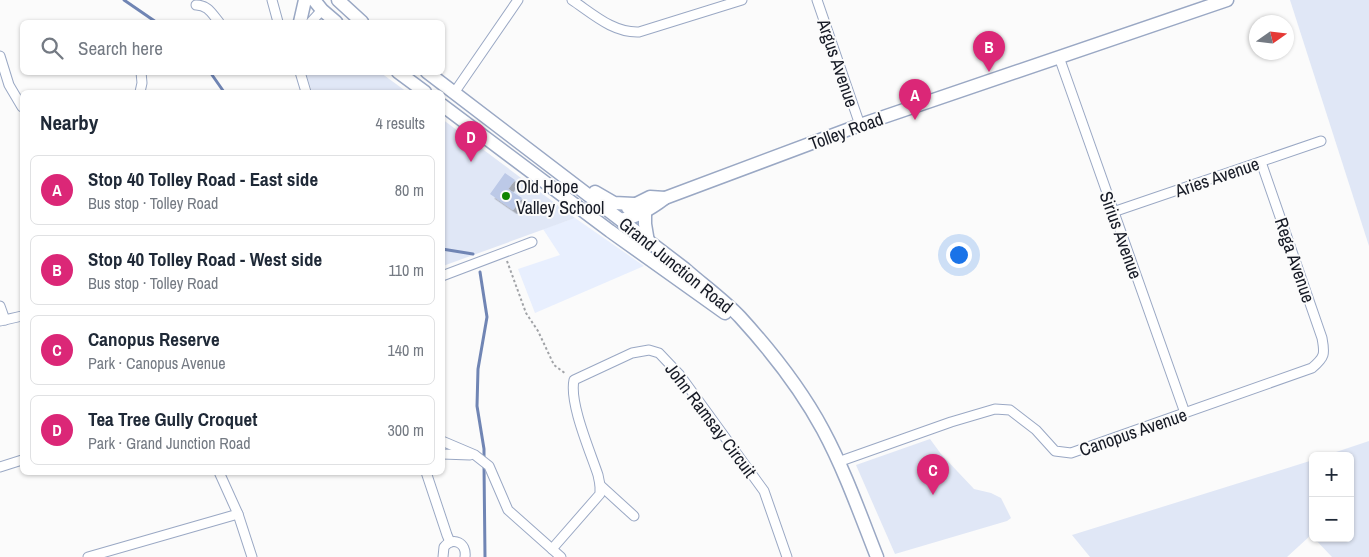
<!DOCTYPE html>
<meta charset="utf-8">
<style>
body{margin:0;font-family:"Archivo Narrow",sans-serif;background:#f6f6f7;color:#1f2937}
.controls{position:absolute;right:15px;bottom:15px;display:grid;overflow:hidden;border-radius:8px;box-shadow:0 1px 4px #0004}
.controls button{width:45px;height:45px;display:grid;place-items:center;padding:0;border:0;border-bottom:1px solid #e0e1e3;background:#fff;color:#1f2937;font:25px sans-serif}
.compass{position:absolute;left:1249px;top:15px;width:45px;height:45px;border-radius:50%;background:#fff;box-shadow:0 1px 4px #0004;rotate:76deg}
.you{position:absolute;left:958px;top:254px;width:18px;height:18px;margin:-12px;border:4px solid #fff;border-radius:50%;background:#1a73e8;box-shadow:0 0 0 8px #1a73e833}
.badge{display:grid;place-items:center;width:32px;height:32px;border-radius:50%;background:#db2777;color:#fff;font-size:16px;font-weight:700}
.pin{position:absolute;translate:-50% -41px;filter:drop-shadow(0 1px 2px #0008)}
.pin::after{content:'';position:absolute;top:26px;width:18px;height:15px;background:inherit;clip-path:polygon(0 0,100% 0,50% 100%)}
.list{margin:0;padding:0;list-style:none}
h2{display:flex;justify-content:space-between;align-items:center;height:65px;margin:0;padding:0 20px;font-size:21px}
h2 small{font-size:16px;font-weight:400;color:#747a83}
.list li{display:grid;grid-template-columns:32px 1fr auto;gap:15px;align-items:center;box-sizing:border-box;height:70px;margin:0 10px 10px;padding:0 10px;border:1px solid #e0e1e3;border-radius:8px}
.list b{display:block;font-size:19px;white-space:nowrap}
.list p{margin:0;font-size:16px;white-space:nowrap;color:#747a83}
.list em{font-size:16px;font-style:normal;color:#747a83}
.icon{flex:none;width:28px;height:28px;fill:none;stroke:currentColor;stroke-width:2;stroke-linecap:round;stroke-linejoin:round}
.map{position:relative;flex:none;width:1369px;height:557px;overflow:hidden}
.search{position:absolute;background:#fff;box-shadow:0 1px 4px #0004;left:20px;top:20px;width:425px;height:55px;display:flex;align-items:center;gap:12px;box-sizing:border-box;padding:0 18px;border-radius:8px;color:#747a83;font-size:19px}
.panel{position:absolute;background:#fff;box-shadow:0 1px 4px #0004;left:20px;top:90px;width:425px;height:385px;border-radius:8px}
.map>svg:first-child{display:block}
</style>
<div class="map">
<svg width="1369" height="557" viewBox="0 0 1369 557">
<defs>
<filter id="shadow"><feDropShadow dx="4.5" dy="4.5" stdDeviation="0" flood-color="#0004"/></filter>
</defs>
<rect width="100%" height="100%" fill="#fbfbfb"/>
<polygon fill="#e8effe" points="575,218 644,266 535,313 518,269 560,255 543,229"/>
<g fill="#e0e7f6">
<polygon points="1290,0 1369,0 1369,246"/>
<polygon points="306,73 381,73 407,92 312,92"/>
<polygon points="442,119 575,218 443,266"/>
<polygon points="930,439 941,454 974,489 991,493 1001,498 1011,518 1007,521 895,554 856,465"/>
<polygon points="1369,441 1369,557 1332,557 1314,538 1350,538 1350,456 1324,456"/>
<polygon points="1313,460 1313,537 1311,535 1287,557 1090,557 1072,535"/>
</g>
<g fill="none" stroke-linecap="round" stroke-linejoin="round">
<g stroke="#7085b4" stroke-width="3">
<polyline points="124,0 156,22"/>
<polyline points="210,72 224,92"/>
<polyline points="442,249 473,254"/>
<polyline points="480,272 487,317 478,369 477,406 484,449 484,459"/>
<polyline points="484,465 485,557"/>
</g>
</g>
<polygon fill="#bcc9e7" filter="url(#shadow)" points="505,173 515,180 508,189 522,198 513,210 490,194"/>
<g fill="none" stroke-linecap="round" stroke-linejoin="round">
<g stroke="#9aa8c4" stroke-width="11">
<g id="street">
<polyline points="272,0 278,22"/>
<path d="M572,0C593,14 613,33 639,32L742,0"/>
<polyline points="817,0 860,125"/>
<path d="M196,5C208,5 212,14 219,22"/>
<polyline points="311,22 322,10"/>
<polyline points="0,56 9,85 22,107"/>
<polyline points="1059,57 1185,413"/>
<polyline points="300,72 306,92"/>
<polyline points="140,92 142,83 141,72"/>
<polyline points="454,93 518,0"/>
<polyline points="1113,212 1321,141"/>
<polyline points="442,276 532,242"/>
<polyline points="0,306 5,320"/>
<polyline points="0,321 22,316"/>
<polyline points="442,441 475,455 489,466 508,510 561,557"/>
<polyline points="442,454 470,455"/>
<path d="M838,462L951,422L995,409L1010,410L1036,430L1055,451L1071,453L1312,368C1325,357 1325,354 1322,338L1261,162"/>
<polyline points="0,467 22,460"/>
<polyline points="219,472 238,514"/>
<polyline points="426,472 447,535 450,542"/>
<polyline points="600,485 634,516"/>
<path d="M552,549L600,494V485L598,475C590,451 569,403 574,380L632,353L649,350L659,353L679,374L764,491L787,557"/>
<polyline points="88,557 238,514 252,557"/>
<path d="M443,557L444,547C453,536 467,543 465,557"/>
</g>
</g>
<g stroke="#9aa8c4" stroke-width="15">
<g id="secondary">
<polyline points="314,0 322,10 336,22"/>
<polyline points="338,0 362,22"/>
<polyline points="300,22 305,0"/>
<polyline points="398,72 425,92"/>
<path d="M427,72L685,269C703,285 723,299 740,317C771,351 801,389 823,430C845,471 860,514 877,557"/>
<polyline points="442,105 610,231 725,313"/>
<polyline points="595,192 614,203 634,204"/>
<polyline points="628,208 650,197 665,198"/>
<polyline points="645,210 645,224 648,242"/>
<path d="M621,220C637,217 652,208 665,198L860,125L1227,0"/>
</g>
</g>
<polyline stroke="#a1a3a7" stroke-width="2" stroke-dasharray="2.5 2.5" stroke-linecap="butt" points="507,261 526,313 538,331 554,365 566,374"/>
<use href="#street" stroke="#fff" stroke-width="9"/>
<use href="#secondary" stroke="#fff" stroke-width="12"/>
</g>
<circle fill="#108500" stroke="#fbfbfb" stroke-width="2" cx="506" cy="196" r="5"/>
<g text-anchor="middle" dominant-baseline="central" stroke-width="4" stroke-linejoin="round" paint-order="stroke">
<g font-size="18" fill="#161a25" stroke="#fbfbfb">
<text transform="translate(838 63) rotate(71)">Argus Avenue</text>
<text transform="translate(846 131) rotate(-20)">Tolley Road</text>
<text transform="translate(1217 177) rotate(-19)">Aries Avenue</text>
<text transform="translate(1121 235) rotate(70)">Sirius Avenue</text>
<text transform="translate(1295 260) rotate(71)">Rega Avenue</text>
<text transform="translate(676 265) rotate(39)">Grand Junction Road</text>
<text transform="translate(711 420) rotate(53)">John Ramsay Circuit</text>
<text transform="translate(1133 432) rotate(-19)">Canopus Avenue</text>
</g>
<g font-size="18" fill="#161a25" stroke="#fbfbfb" text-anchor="start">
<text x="516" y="186">Old Hope<tspan x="516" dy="21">Valley School</tspan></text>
</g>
</g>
</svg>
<div class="controls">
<button>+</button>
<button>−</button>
</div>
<svg class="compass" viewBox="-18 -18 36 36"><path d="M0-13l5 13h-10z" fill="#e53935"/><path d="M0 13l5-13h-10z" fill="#747a83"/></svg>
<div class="you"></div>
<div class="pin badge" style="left:915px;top:120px">A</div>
<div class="pin badge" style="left:989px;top:72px">B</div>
<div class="pin badge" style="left:933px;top:495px">C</div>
<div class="pin badge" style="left:471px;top:162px">D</div>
<div class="search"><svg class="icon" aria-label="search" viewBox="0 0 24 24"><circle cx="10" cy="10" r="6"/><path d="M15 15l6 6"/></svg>Search here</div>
<section class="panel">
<h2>Nearby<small>4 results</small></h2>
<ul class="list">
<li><span class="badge">A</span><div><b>Stop 40 Tolley Road - East side</b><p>Bus stop · Tolley Road</p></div><em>80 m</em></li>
<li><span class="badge">B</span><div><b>Stop 40 Tolley Road - West side</b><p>Bus stop · Tolley Road</p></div><em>110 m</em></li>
<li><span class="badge">C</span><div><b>Canopus Reserve</b><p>Park · Canopus Avenue</p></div><em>140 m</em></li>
<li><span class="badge">D</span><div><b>Tea Tree Gully Croquet</b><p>Park · Grand Junction Road</p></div><em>300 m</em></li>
</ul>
</section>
</div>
